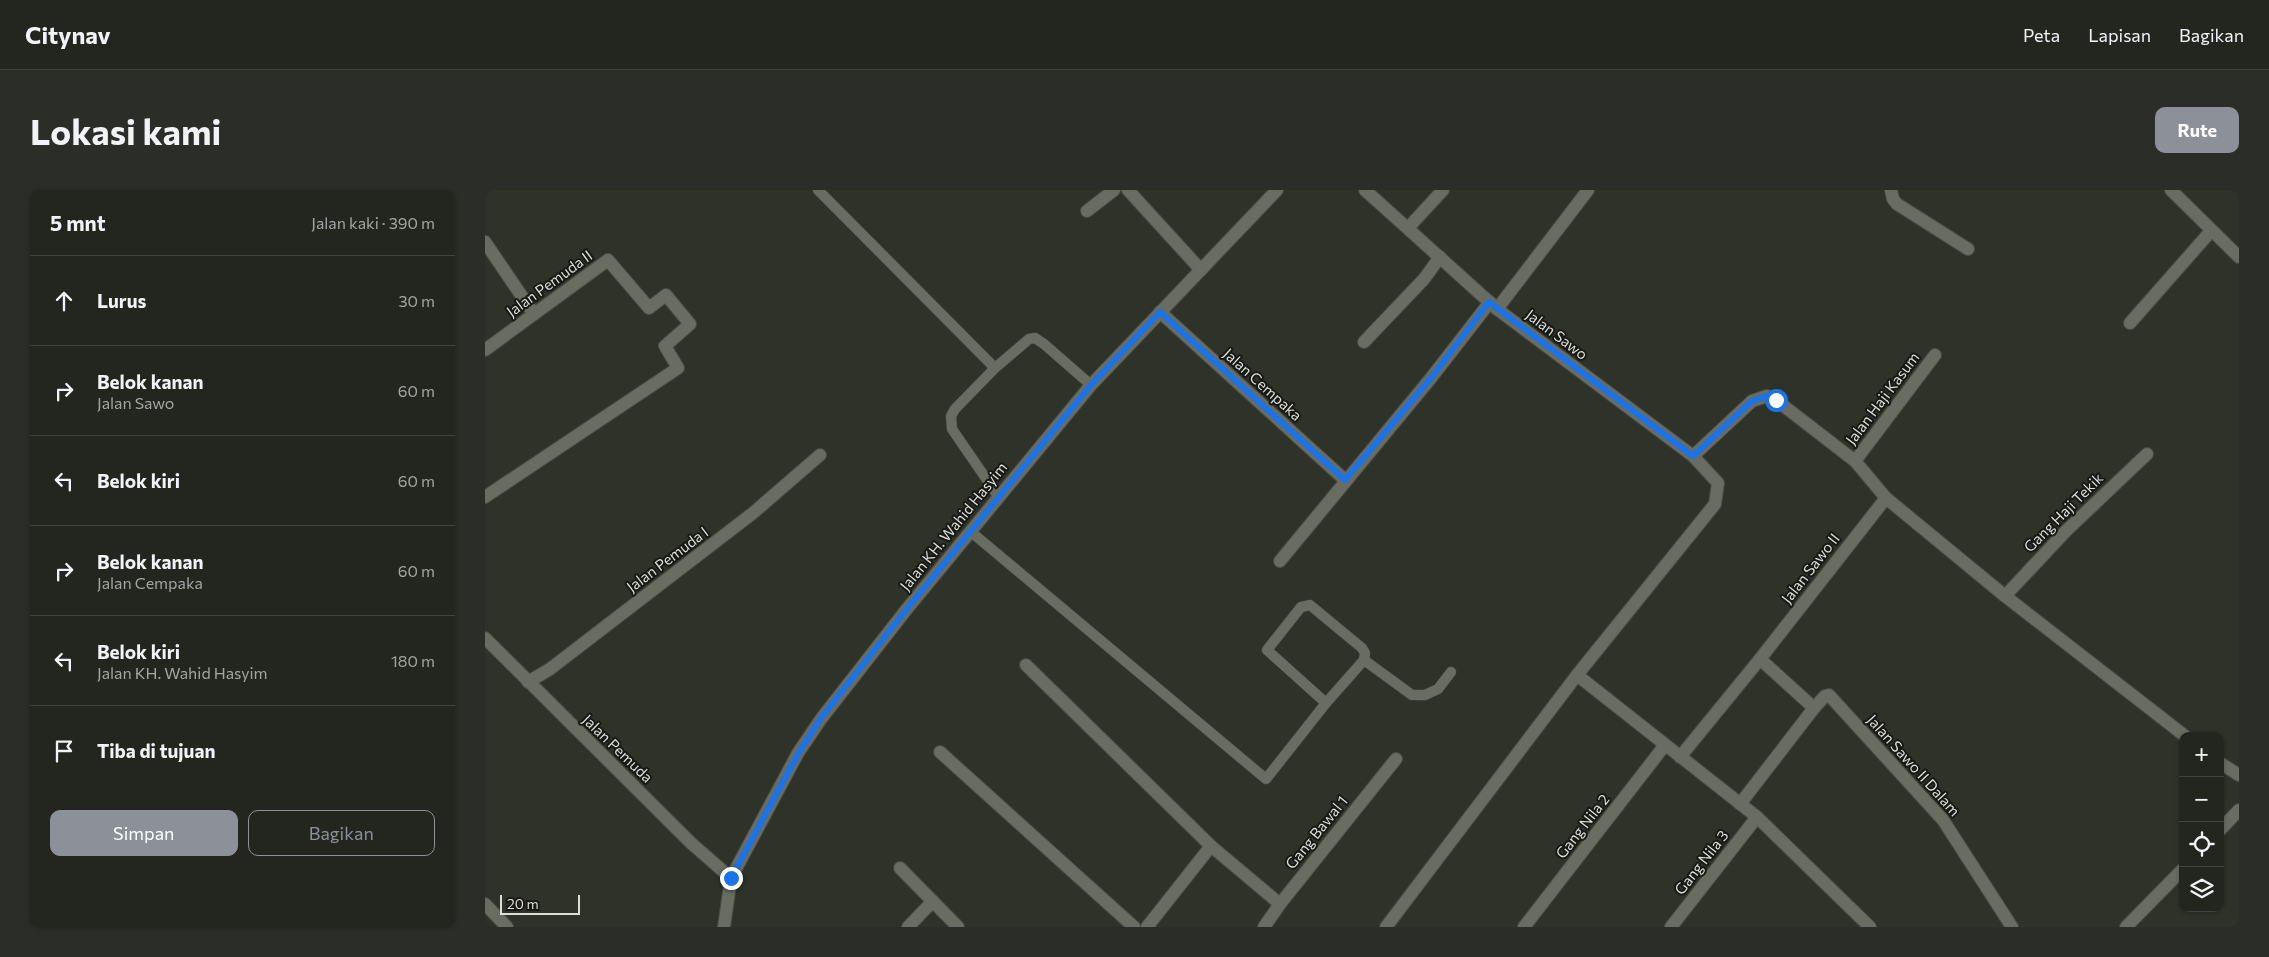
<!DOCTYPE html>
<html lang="id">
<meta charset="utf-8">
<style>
body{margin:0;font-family:Commissioner,sans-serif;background:#2b2e28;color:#f1f3f6}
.controls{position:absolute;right:15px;bottom:15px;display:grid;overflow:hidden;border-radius:10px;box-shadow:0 1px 4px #0004}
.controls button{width:45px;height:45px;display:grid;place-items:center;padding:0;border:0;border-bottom:1px solid #40433d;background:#23261f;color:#f1f3f6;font:25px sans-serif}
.scale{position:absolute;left:15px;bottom:12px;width:80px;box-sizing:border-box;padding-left:5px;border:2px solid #dcded8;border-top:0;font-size:14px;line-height:18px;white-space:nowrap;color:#dcded8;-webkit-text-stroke:4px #181915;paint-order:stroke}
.stop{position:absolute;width:15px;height:15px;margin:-11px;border:4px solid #1a73e8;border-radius:50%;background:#fff}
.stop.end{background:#1a73e8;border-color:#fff;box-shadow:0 1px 5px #0008}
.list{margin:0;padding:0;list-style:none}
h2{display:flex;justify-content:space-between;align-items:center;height:65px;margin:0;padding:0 20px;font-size:21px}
h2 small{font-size:16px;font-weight:400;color:#a3a5a4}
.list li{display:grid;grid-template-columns:32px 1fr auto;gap:15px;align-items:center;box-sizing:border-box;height:90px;padding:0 20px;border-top:1px solid #40433d}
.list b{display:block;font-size:19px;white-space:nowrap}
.list p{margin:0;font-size:16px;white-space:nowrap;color:#a3a5a4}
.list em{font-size:16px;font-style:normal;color:#a3a5a4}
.actions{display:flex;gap:10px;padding:15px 20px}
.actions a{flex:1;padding:11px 0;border:1px solid #8c9099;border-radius:10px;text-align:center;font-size:18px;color:#8c9099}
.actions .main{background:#8c9099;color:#fff}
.icon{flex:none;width:28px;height:28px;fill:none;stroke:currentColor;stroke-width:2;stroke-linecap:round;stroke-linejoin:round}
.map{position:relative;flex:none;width:1754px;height:737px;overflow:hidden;border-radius:10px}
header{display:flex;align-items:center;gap:30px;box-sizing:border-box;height:70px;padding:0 25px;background:#23261f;border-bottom:1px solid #40433d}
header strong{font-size:24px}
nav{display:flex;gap:28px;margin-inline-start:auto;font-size:18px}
.intro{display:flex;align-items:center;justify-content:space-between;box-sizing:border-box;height:120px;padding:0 30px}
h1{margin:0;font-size:35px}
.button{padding:12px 22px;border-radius:10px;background:#8c9099;color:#fff;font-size:18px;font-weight:700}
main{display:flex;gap:30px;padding:0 30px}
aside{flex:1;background:#23261f;border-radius:10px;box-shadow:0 1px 4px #0004}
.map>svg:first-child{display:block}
</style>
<header>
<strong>Citynav</strong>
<nav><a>Peta</a><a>Lapisan</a><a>Bagikan</a></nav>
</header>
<div class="intro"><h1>Lokasi kami</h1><a class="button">Rute</a></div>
<main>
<aside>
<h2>5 mnt<small>Jalan kaki · 390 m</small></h2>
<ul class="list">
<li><svg class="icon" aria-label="ahead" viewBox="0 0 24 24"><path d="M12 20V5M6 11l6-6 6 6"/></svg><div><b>Lurus</b></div><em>30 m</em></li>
<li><svg class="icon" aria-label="right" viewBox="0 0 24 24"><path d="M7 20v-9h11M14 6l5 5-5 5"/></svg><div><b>Belok kanan</b><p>Jalan Sawo</p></div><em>60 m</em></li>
<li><svg class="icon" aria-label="left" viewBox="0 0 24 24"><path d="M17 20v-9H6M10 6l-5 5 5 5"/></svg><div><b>Belok kiri</b></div><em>60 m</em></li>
<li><svg class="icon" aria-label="right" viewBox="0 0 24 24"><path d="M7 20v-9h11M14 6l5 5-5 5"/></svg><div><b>Belok kanan</b><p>Jalan Cempaka</p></div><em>60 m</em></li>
<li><svg class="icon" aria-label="left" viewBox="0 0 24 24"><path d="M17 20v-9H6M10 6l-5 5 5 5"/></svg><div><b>Belok kiri</b><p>Jalan KH. Wahid Hasyim</p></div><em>180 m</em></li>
<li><svg class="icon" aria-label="arrive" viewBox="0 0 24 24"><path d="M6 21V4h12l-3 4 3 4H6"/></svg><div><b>Tiba di tujuan</b></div></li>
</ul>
<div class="actions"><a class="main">Simpan</a><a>Bagikan</a></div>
</aside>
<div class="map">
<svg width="1754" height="737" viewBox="0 0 1754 737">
<rect width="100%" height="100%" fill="#2f3229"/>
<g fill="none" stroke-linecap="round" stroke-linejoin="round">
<g stroke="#4a4d45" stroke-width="11">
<g id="lane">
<polyline points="333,0 510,178"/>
<polyline points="513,306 467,239 466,226 470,219 510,178 544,149 550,148 559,154 606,195"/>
<polyline points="485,341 781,589 841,513 879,470 880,463 877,458 825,415 816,417 782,460 841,513"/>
<polyline points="879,470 927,505 940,505 953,499 966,482"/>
</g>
</g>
<g stroke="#4a4d45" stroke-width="14">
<g id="street">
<polyline points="643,0 716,80"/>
<polyline points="880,0 1012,119 1208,266 1233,293 1230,314 1092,485 901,737"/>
<polyline points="1406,0 1408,9 1412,14 1483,59"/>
<polyline points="1686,0 1754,67"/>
<polyline points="602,21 629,0"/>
<polyline points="923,38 958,0"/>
<polyline points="0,52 49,124"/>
<polyline points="1012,119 1103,0"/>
<polyline points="675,122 860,290"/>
<polyline points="1645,133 1726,41"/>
<polyline points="879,152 939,89 955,67"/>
<polyline points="0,160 123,70 164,118 181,105 205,134 180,156 193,178 0,307"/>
<polyline points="1208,266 1267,211 1282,206 1291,210 1370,271 1401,308 1520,406 1700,546"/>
<polyline points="1370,271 1450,165"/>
<polyline points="795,371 946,188 1005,112"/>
<polyline points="1520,406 1581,341 1662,264"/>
<polyline points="0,448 206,653 246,688"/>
<polyline points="1275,469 1329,518"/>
<polyline points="541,475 726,656 795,714"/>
<polyline points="1092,485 1272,627 1385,737"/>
<polyline points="43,492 65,479 268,323 335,265"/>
<polyline points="455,562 649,737"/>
<polyline points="1195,567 1275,469 1401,308"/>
<polyline points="1735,573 1754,585"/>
<polyline points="1255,614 1329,518 1340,506 1344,505 1458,630 1527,737"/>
<polyline points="1735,640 1754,620"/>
<polyline points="415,678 473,737"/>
<polyline points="0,714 22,737"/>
<polyline points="423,737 448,711"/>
<polyline points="662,737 726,656"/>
<polyline points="779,737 795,714 911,569"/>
<polyline points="1039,737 1180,555"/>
<polyline points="1186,737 1272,627"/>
<polyline points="1641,737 1698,679"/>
</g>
</g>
<g stroke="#4a4d45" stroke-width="14">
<polyline id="secondary" points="239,737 246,688 313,563 336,529 421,420 606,195 792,0"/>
</g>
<use href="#lane" stroke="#686c61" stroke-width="10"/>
<use href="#street" stroke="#686c61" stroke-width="12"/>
<use href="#secondary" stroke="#686c61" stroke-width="12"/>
</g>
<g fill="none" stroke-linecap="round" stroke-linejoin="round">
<polyline stroke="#1a73e8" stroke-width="6" points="246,688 313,564 336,528 421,420 606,195 675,122 860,290 946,188 1004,112 1208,266 1267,211 1282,206 1291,210"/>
</g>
<g text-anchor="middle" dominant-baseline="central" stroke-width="4" stroke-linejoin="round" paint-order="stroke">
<g font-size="15" fill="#dcded8" stroke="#181915">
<text transform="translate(64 93) rotate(-36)">Jalan Pemuda II</text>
<text transform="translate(1072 144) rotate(37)">Jalan Sawo</text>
<text transform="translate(778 194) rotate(42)">Jalan Cempaka</text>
<text transform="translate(1397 208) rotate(-53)">Jalan Haji Kasum</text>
<text transform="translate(1578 322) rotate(-45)">Gang Haji Tekik</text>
<text transform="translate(468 336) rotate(-51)">Jalan KH. Wahid Hasyim</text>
<text transform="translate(182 369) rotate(-37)">Jalan Pemuda I</text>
<text transform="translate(1325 378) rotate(-52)">Jalan Sawo II</text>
<text transform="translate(133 558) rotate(44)">Jalan Pemuda</text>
<text transform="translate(1429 575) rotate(48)">Jalan Sawo II Dalam</text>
<text transform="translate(1097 636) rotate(-52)">Gang Nila 2</text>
<text transform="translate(831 642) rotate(-51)">Gang Bawal 1</text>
<text transform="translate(1216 672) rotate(-52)">Gang Nila 3</text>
</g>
</g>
</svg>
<div class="controls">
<button>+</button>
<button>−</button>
<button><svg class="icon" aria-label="locate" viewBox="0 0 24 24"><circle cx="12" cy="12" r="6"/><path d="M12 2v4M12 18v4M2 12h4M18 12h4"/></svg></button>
<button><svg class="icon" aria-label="layers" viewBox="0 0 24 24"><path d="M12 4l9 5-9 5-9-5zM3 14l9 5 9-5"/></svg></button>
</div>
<div class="scale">20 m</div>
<div class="stop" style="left:1291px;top:210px"></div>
<div class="stop end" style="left:246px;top:688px"></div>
</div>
</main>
